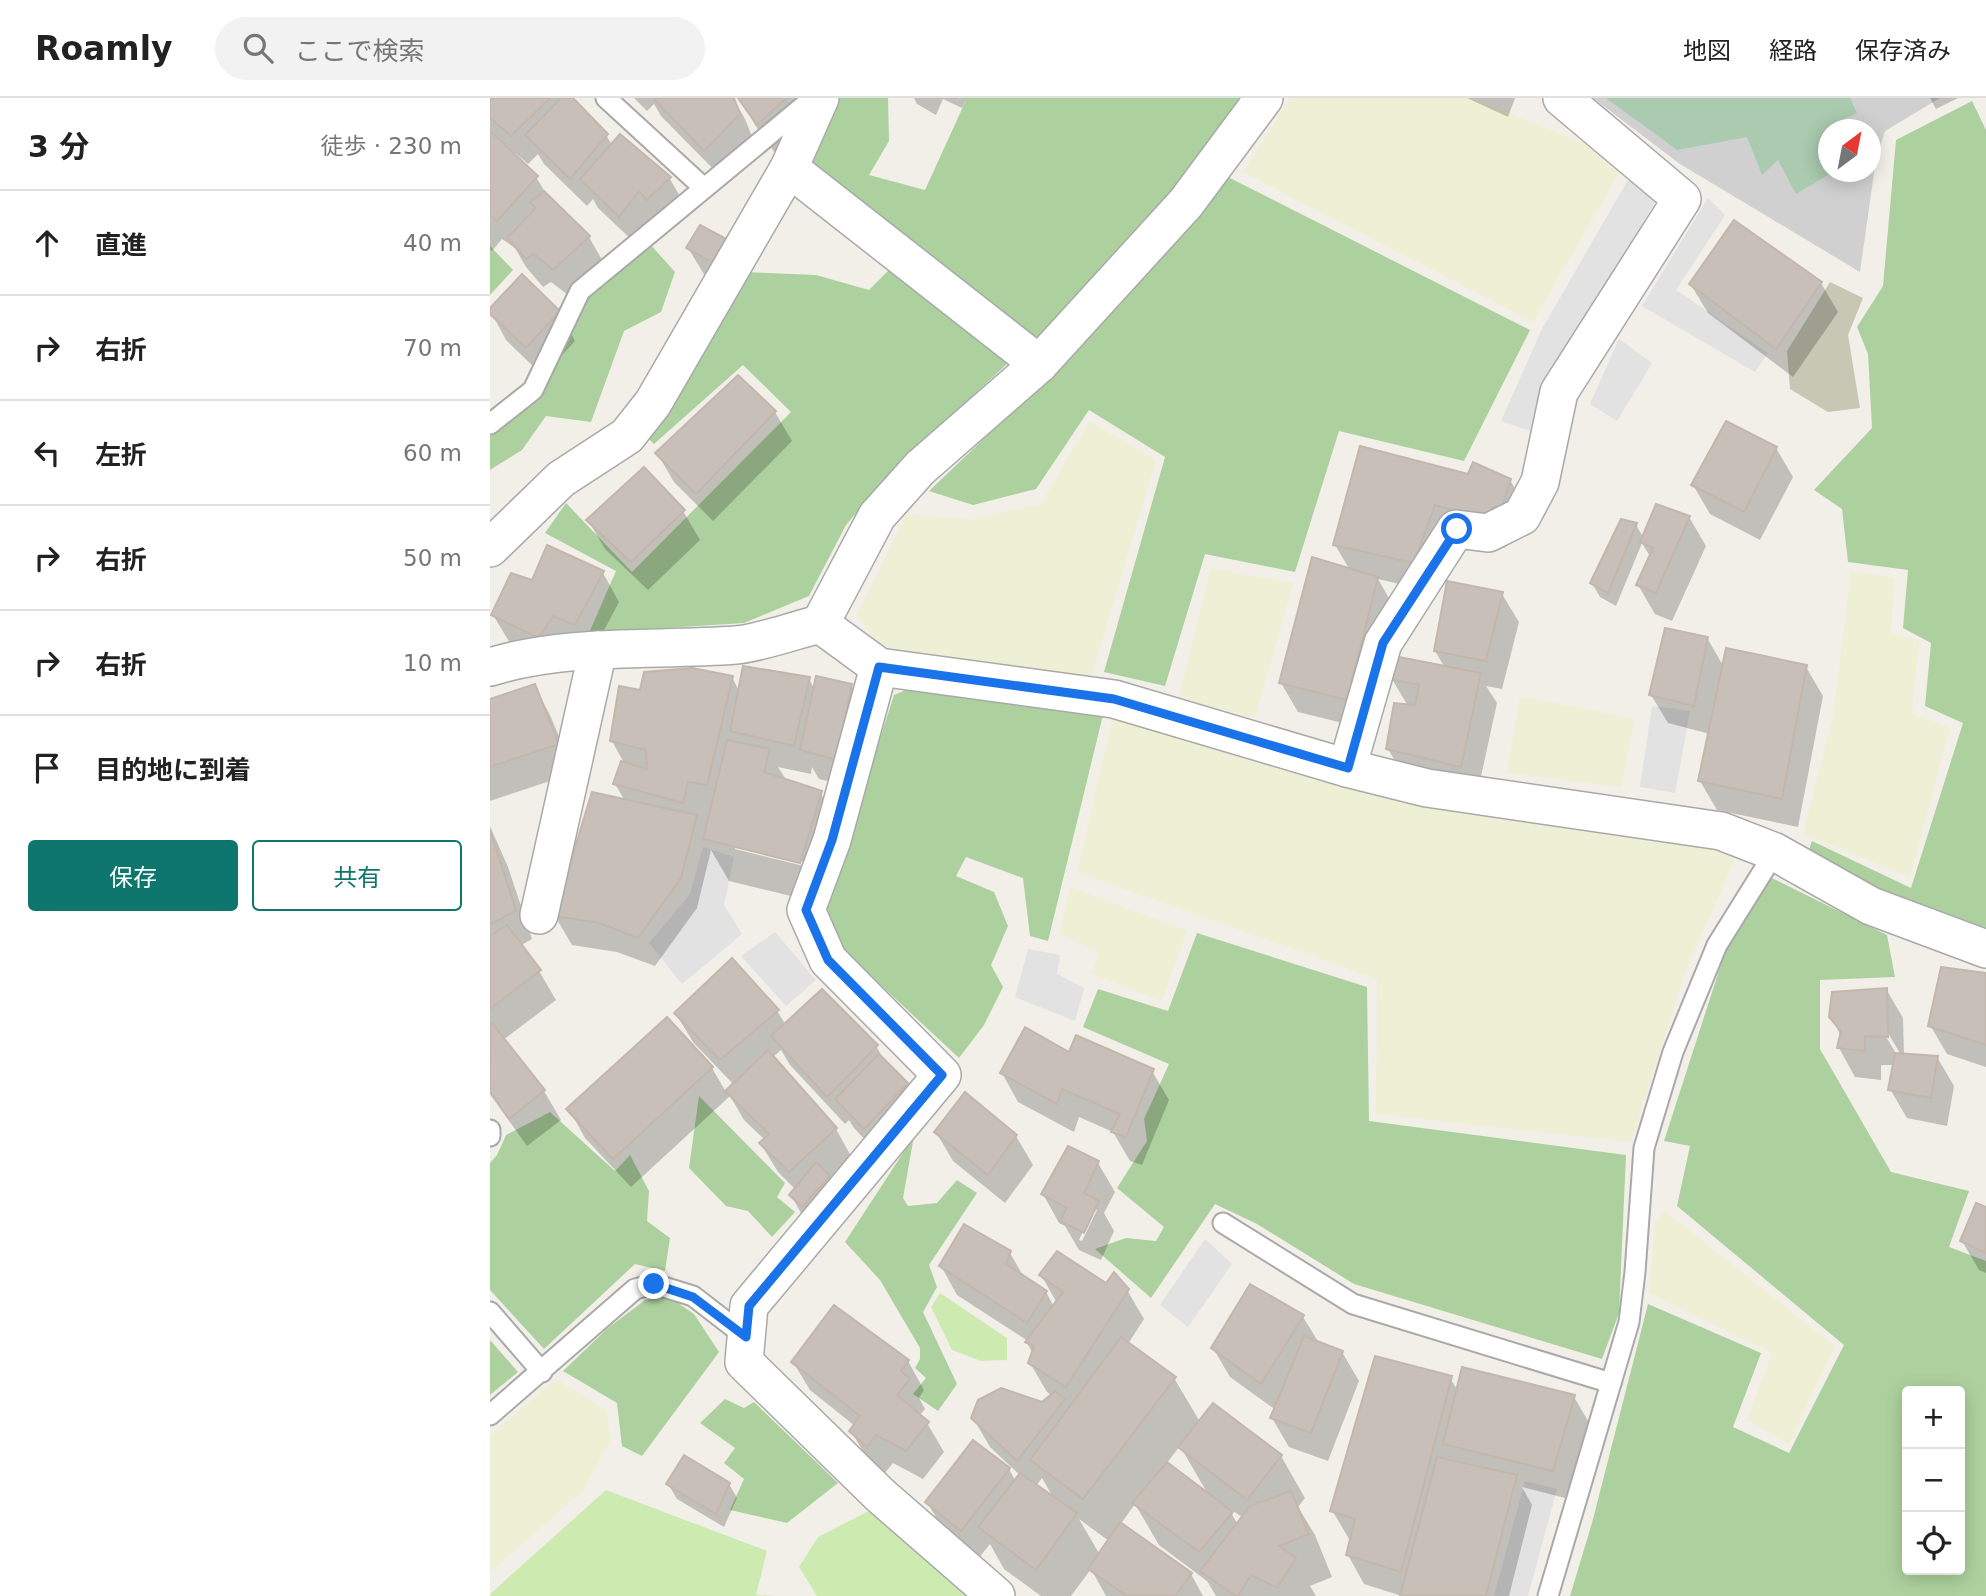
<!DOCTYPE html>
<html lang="ja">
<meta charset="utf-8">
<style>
body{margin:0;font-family:"DejaVu Sans","Noto Sans JP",sans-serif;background:#f2f2f2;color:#222}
.controls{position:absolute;right:21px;bottom:21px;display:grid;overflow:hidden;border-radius:7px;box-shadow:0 4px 18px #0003}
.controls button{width:63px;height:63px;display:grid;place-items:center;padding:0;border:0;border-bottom:2px solid #e0e0e0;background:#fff;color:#222;font:35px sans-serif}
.compass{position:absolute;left:1328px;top:21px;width:63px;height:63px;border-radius:50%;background:#fff;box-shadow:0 4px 18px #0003;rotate:32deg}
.stop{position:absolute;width:21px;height:21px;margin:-16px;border:5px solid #1a73e8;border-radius:50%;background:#fff}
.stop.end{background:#1a73e8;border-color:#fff;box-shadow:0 2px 7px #0008}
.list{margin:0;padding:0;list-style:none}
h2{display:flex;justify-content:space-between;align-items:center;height:91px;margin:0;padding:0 28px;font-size:30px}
h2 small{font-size:23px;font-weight:400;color:#767676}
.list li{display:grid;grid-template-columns:46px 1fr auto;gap:21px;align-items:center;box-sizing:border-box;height:105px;padding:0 28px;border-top:2px solid #e0e0e0}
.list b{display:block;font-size:26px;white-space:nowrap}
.list em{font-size:23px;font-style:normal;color:#767676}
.actions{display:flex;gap:14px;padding:21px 28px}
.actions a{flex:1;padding:16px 0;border:2px solid #0f766e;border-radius:7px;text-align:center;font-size:24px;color:#0f766e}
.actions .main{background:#0f766e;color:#fff}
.icon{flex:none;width:38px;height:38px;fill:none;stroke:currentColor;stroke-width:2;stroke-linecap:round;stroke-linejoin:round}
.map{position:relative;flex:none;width:1496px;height:1498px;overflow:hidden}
header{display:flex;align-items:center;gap:42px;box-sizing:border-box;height:98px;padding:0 35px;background:#fff;border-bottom:2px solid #e0e0e0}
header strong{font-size:33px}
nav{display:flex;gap:38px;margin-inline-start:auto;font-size:24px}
.search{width:490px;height:63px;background:#f2f2f2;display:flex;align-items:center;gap:18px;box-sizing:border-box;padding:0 24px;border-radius:38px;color:#767676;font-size:26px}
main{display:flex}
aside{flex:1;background:#fff}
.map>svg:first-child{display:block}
</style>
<header>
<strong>Roamly</strong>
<div class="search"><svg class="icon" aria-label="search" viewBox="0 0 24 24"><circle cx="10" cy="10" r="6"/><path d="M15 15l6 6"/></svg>ここで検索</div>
<nav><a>地図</a><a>経路</a><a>保存済み</a></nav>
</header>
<main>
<aside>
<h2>3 分<small>徒歩 · 230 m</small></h2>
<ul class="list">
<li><svg class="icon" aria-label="ahead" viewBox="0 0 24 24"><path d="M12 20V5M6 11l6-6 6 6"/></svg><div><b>直進</b></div><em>40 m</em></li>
<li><svg class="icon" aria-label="right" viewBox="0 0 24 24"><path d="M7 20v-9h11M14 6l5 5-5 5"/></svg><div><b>右折</b></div><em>70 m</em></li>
<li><svg class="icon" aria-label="left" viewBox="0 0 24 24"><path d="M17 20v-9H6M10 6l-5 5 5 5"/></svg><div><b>左折</b></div><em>60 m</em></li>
<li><svg class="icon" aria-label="right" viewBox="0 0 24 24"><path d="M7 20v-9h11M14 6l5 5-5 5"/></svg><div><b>右折</b></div><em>50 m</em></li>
<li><svg class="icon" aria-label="right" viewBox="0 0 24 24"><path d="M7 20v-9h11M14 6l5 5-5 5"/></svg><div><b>右折</b></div><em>10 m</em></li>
<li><svg class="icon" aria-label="arrive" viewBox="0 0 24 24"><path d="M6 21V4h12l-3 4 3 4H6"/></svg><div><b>目的地に到着</b></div></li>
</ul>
<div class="actions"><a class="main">保存</a><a>共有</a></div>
</aside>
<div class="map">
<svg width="1496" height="1498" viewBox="0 0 1496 1498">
<rect width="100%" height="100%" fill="#f2efe9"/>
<path fill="#d0d0d0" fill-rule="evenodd" d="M1103,0H1450L1395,33L1386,61L1370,174L1190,66ZM1338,32H1380V74H1338Z"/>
<polygon fill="#c7c7b4" points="1340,184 1373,200 1358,237 1370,310 1338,314 1300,291 1297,253"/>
<g fill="#eef0d5">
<polygon points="800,0 980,0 1098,47 1129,75 1043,224 753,74"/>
<polygon points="599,323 666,362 601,580 389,548 367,517 416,416 481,422 551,406"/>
<polygon points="721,470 803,485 765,620 689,600"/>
<polygon points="1361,473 1404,480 1401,536 1429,542 1422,616 1460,630 1420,779 1313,736 1343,618"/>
<polygon points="1030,598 1145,621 1131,689 1017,675"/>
<polygon points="623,619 935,704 1228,752 1245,761 1195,875 1141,1044 886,1016 887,881 587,774"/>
<polygon points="580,789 697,833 672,903 601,876 610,855 569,836"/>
<polygon points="1175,1113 1345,1248 1299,1346 1257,1322 1282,1255 1159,1195 1165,1122"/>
<polygon points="66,1281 116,1312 121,1341 93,1393 0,1474 0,1337"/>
</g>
<g fill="#cdebb0">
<polygon points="450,1195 517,1240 517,1262 491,1263 462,1252 441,1209"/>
<polygon points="116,1392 277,1453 266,1497 287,1498 0,1498 0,1496"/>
<polygon points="381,1412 477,1498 327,1498 309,1469 328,1439"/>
</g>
<g fill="#add19e" fill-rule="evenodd">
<polygon points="342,0 398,0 399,43 379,77 435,92 477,0 758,0 690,88 547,246 315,64"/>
<polygon points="1482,3 1496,32 1496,834 1401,802 1317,758 1322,743 1421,790 1473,625 1435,608 1441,545 1413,530 1418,472 1358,464 1352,411 1324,392 1382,330 1378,256 1367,229 1393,188 1406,42"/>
<polygon points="738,79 1040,232 974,363 849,333 805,474 715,456 675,588 614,574 675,359 599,312 546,391 483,407 439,393 544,293"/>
<polygon points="160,146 185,174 171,214 134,233 101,324 56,318 32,352 0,372 0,337 51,296 97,196"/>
<polygon points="0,148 23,172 0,197"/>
<polygon points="399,172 518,265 404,371 356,427 319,498 254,525 99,535 126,473 55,435 76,405 142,474 301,314 253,267 164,346 154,336 254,174 326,177 379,192"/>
<polygon points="428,587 613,617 558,843 540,838 533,780 476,759 466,778 504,794 518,828 501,867 513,889 494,927 469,960 351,850 335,811 404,597"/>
<path d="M1280,779L1397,837L1405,879L1330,882V951L1401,1074L1479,1093L1459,1149L1496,1163V1498H1080L1102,1425L1158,1206L1271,1255L1243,1329L1299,1355L1354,1247L1187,1108L1200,1048L1174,1043L1235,854ZM1417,1293H1470V1472H1417Z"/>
<polygon points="707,835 877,889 879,1023 1136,1057 1129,1215 1112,1261 864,1186 767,1126 725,1106 661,1200 605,1151 636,1140 666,1143 674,1129 627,1090 657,1043 654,1021 679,966 593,929 608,891 678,913"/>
<polygon points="209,998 295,1085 287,1099 305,1114 282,1139 258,1113 236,1108 199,1070"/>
<polygon points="60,1014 125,1073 140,1057 159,1093 157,1123 180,1140 175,1173 145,1166 54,1251 0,1192 0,1065 7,1057 16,1037"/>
<polygon points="424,1038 413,1100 418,1108 447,1105 467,1082 487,1095 439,1167 447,1189 433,1214 467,1286 448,1313 423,1296 436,1280 425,1270 430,1261 430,1250 390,1182 355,1144"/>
<polygon points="176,1197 204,1216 229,1254 152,1358 132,1348 127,1305 73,1273 118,1230 155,1202"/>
<polygon points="0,1242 28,1274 0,1297"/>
<polygon points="235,1301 254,1310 264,1304 348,1385 297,1425 240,1412 254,1381 234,1365 245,1350 210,1325"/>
</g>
<polygon fill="#aacbaf" points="1116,0 1360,0 1367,15 1354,21 1359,31 1338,32 1338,74 1343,74 1306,96 1288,62 1272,77 1257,39 1187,52"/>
<g fill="#e2e2e2">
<polygon points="1138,82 1167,100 1059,291 1051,337 1011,323 1052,231"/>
<polygon points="1218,100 1235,117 1186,192 1278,255 1265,274 1152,208"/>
<polygon points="1129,241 1162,265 1127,323 1100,306"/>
<polygon points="1162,608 1200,613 1185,695 1150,689"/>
<polygon points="213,749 244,759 234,807 252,836 192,886 159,845 200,796"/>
<polygon points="285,834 326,882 296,908 251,858"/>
<polygon points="538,851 570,857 567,876 594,890 585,923 525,899"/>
<polygon points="715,1141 742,1166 698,1229 670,1207"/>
<polygon points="1035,1383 1067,1391 1038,1498 1004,1498"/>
</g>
<g fill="#0003" fill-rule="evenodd">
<polygon points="0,0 81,0 116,37 122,47 130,38 180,81 196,109 146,146 108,110 103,101 97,108 54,66 48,56 38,66 25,55 23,57 46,79 58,99 99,139 115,167 81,199 61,184 53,189 36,169 25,150 12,141 2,153 0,151"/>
<polygon points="144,0 243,0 255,21 265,46 232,80 171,18 164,6 157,13"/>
<polygon points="250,0 321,0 309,33 285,55 265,27"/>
<polygon points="424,0 477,0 472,10 453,1 446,17 427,6"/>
<polygon points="977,0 1025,0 1018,19"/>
<polygon points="1440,0 1468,0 1446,11"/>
<polygon points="198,150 254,172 242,193 215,178"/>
<polygon points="1331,185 1348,214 1303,279 1218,215 1201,187"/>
<polygon points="0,212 69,214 85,243 53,278 16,242"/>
<polygon points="285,314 302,343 223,423 184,384 167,355"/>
<polygon points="1286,350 1303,379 1270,442 1220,416 1203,387"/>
<polygon points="979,378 1020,382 1037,411 1019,438 1015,450 961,435 940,493 888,481 904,509 873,630 808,614 791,585 860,472 845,447"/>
<polygon points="193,413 210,442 158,492 115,451 98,422"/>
<polygon points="1199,419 1216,448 1182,523 1165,516 1148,487 1161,460 1152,445 1126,508 1110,499 1102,485 1146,427 1153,439"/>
<polygon points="113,475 129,504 102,555 20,545 3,517 43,484"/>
<polygon points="1012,496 1029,524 1012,591 996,588 1007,605 987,697 915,680 898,651 918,608 902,581 955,570 945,553"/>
<polygon points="1217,540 1234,569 1316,569 1333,598 1308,729 1227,712 1210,683 1220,636 1178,625 1161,597"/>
<path d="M242,579L249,593L319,581L325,592L361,587L378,616L363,689L329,681L322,669L321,676L288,669L297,683L330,694L355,737L334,806L239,783L221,752L207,810L165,868L127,854L82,847L65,818L135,703L125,686L133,663L122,643L151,595ZM245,747L319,765L318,769L245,751Z"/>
<polygon points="44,588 60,617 84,675 0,703 0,603"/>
<polygon points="0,728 18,769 42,841 30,848 49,873 66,902 13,942 54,993 71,1022 37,1048 0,996"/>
<polygon points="1496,877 1496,969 1457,956 1440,927"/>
<path d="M1396,891L1413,920L1414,957L1447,959L1464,988L1457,1028L1417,1020L1400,991L1405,967H1391V982L1365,979L1349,950L1351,938L1341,919ZM1395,930L1411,957H1407L1392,932Z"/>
<polygon points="287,913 296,927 386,948 397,967 417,986 433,1015 391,1059 364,1030 359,1022 355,1026 300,967 291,952 283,959 346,1031 362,1060 340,1081 355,1108 317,1126 301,1097 305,1091 288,1074 271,1046 275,1042 254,1022 240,998 141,1089 95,1040 79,1011 177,922 222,970 236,994 244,987 203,944 186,916"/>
<polygon points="580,956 662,973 679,1002 652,1067 640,1063 623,1034 589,1019 584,1034 528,1004 512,975"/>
<polygon points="446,1034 526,1038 543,1067 515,1105 463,1063"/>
<path d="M608,1065L625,1094L614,1115L624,1133L611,1162L589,1152L575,1128L569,1125L553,1096ZM604,1110L607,1112L592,1143L589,1142Z"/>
<polygon points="1496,1111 1496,1175 1489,1172 1472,1143"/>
<path d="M520,1155L535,1181L556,1194L564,1209L567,1205L551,1177L637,1192L654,1221L638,1246L684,1280L710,1324L791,1358L815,1400L808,1409L825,1437L842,1479L820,1488L826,1498H726L717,1483L669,1447L645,1406L630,1427L701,1476L713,1498H616L601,1471L581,1498H551L514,1471L500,1446L488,1461L454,1433L437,1404L519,1371L526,1384L531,1378L500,1349L483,1320L552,1306L562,1298L557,1294L540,1265L543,1256L537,1245L538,1243L467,1197L451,1168ZM690,1348L719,1398L676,1366ZM552,1380L564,1401L546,1388ZM738,1409L753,1420L748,1427ZM589,1421L619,1443L610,1457Z"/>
<polygon points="761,1189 813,1219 829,1245 852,1254 869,1283 838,1363 799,1349 782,1320 786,1312 740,1279 723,1250"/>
<polygon points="418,1263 434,1292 429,1300 435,1311 429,1318 437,1325 454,1354 433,1381 403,1365 394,1376 378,1362 361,1333 365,1328 320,1292 303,1264"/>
<polygon points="960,1280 968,1293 1084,1299 1101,1328 1079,1401 1032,1389 1042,1407 1019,1498 912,1498 874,1486 858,1457 862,1442 859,1441 842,1412"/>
<polygon points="178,1386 239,1386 247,1400 234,1429 187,1401"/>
</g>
<g fill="#c7bfb8" stroke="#c4b6ab" stroke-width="2">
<polygon points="0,0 60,0 21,38 0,20"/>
<polygon points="71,0 83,0 118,36 80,81 35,37"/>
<polygon points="163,0 244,0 250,16 214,53"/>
<polygon points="248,0 296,0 267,27"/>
<polygon points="0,33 48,78 7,123 0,117"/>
<polygon points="130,36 181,79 157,102 149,93 129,119 90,81"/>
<polygon points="54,93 100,138 63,172 44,156 36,161 17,140 46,110 40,104"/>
<polygon points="1244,122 1332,184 1286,251 1199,186"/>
<polygon points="210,127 238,142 225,166 196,150"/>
<polygon points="32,176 70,213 36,250 0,216 0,210"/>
<polygon points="248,277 286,313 206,396 165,355"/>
<polygon points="1236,323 1287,349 1254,414 1201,387"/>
<polygon points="870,348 978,376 983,364 1021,381 1012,408 1003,409 998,422 945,407 924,465 843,447"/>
<polygon points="154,369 195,412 141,464 96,422"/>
<polygon points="1166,406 1200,418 1166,495 1146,487 1163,450 1150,444"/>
<polygon points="1131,421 1147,425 1118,495 1100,485"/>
<polygon points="57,447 114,473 85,527 63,518 49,540 1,517 21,475 42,482"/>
<polygon points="822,459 888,479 857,602 789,585"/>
<polygon points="957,483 1013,494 996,563 944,553"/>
<polygon points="1175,530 1218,539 1204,608 1159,597"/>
<polygon points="1236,550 1317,567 1292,701 1208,683"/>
<polygon points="909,559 991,575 971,669 896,651 904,605 925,607 929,587 900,581"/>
<polygon points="253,568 320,579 304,648 240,633"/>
<polygon points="202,570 243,578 217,687 198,684 193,705 123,686 131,663 157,671 156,652 120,643 129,588 150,592 154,574"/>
<polygon points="326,578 362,586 347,662 310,652"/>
<polygon points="45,586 69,646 0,669 0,601"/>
<polygon points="237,642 280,651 274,674 332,693 310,765 213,741"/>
<polygon points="102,694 207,717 191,780 148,840 110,825 64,818"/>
<polygon points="1,735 26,812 0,827 0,736"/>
<polygon points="17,827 51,872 0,911 0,838"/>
<polygon points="242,860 289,912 230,962 184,915"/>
<polygon points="1451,869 1496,875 1496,947 1438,928"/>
<polygon points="1397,890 1398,939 1375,938 1375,953 1347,950 1351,933 1339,919 1342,894"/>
<polygon points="332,891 388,947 337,999 281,938"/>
<polygon points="177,919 223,969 123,1061 76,1011"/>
<polygon points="1,924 55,992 19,1021 0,994"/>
<polygon points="535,929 579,954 586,937 664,971 636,1039 621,1034 630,1016 572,991 567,1006 510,975"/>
<polygon points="278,952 347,1030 299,1074 269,1045 279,1036 235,993"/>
<polygon points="1405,955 1448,958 1441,1000 1398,992"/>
<polygon points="389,956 418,985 374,1031 345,1001"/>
<polygon points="475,994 527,1037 498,1077 444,1034"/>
<polygon points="578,1048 609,1063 594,1095 609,1103 594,1135 570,1123 577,1110 551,1096"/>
<polygon points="326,1064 340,1078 312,1109 299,1097"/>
<polygon points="1486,1105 1496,1109 1496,1155 1470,1143"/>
<polygon points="474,1126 521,1153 516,1166 557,1193 537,1225 449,1168"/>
<polygon points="567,1153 616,1185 624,1174 639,1191 576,1289 538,1265 544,1248 535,1244 573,1194 549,1177"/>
<polygon points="760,1186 814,1217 771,1286 721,1250"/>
<polygon points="344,1207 419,1262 411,1273 420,1281 407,1297 439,1324 416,1353 386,1337 377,1349 359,1333 370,1318 301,1264"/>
<polygon points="814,1238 853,1253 821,1335 780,1320"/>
<polygon points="631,1239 686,1279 593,1401 540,1362"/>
<polygon points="885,1258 962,1278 911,1474 856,1457 865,1421 840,1413"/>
<polygon points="972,1269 1085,1297 1063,1373 953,1346"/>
<polygon points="511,1290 552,1304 565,1293 575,1301 527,1363 481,1320 488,1302"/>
<polygon points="723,1305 792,1357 757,1402 688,1349"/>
<polygon points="483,1342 520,1370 471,1433 435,1404"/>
<polygon points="194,1357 240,1385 226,1416 176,1386"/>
<polygon points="947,1359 1027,1377 996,1498 910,1498"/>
<polygon points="677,1364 743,1414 709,1454 642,1405"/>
<polygon points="530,1375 587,1415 546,1472 488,1429"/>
<polygon points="801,1393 819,1436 789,1448 806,1460 787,1490 761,1477 748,1498 746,1498 710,1473 760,1408"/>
<polygon points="630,1424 702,1475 685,1498 637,1498 598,1471"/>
</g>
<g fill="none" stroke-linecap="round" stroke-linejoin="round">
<g stroke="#a9a9a9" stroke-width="23">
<g id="service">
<polyline points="116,0 214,90"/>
<polyline points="0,326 43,292 90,193 321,2"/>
<polyline points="0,1032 0,1038"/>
<polyline points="733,1125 863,1206 1121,1285"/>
<polyline points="0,1214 52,1274"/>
<polyline points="0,1317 145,1191 164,1186 203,1198 256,1239"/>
<polyline points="1058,1498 1139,1224 1145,1174 1154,1050 1183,954 1227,847 1285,754"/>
</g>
</g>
<g stroke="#a9a9a9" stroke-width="40">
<g id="minor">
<polyline points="299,70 549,266"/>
<polyline points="0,450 71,381 137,338 163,305 299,70 330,0"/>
<polyline points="330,526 387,418 430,370 549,266 696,105 774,0"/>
<path d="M0,569C79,545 164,553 246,547C270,545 305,532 330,526L389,569L624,601L857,670L937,690L1231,733L1285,754L1381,808L1496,851"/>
<polyline points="389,569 342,742 316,812 338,862 452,977 259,1208 254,1264 390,1397 506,1498"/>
<polyline points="857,670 893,545 966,431 998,435 1032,418 1050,384 1069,294 1192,101 1072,0"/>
<polyline points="49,817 108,552"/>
</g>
</g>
<use href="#service" stroke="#fff" stroke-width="19"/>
<use href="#minor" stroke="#fff" stroke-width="37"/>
</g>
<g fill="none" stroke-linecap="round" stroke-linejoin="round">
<polyline stroke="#1a73e8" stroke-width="9" points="164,1186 203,1199 256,1239 259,1208 452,977 338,862 316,812 342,742 389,569 624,601 858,670 893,545 967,431"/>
</g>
</svg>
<div class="controls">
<button>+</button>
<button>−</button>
<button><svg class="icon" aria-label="locate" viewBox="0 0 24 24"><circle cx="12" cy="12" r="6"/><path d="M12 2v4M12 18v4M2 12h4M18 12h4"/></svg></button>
</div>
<svg class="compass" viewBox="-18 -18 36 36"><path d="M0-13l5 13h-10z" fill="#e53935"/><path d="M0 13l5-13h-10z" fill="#767676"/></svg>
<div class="stop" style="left:967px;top:431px"></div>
<div class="stop end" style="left:164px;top:1186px"></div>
</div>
</main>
